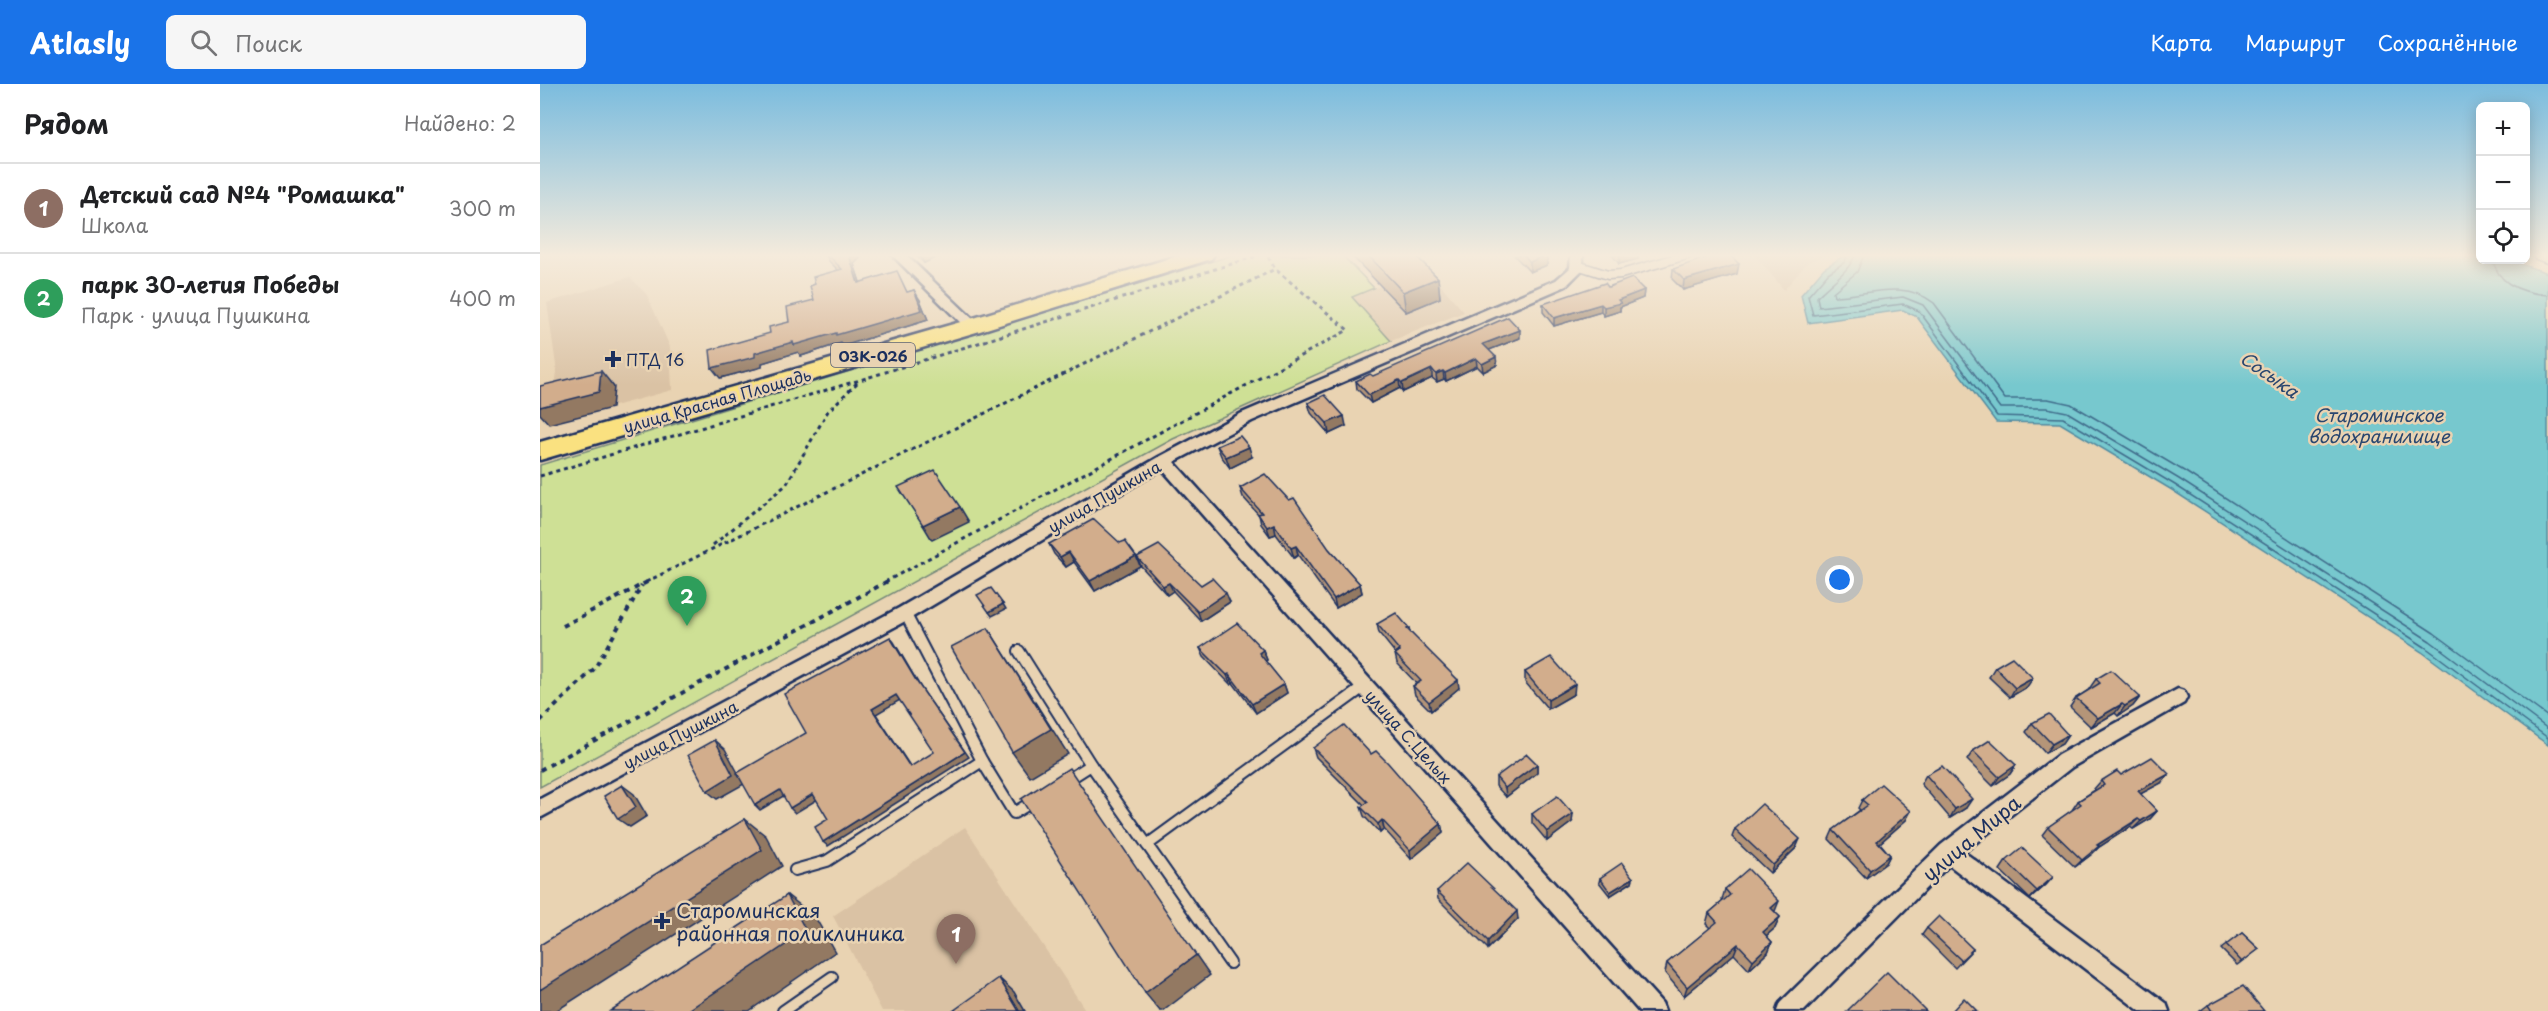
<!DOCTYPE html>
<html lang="ru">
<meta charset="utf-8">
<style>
body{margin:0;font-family:"Playpen Sans",sans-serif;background:#f6f6f6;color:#202124}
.controls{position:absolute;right:18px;top:18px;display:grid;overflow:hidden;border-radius:9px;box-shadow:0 3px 15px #0003}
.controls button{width:54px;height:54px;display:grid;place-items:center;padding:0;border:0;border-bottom:2px solid #e0e0e0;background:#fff;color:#202124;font:30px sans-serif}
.you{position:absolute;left:1300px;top:496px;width:21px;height:21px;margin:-15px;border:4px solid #fff;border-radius:50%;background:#1a73e8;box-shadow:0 0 0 9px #1a73e833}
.badge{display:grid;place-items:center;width:39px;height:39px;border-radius:50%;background:#1a73e8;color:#fff;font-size:20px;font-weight:700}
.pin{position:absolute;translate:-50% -50px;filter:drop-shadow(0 2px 3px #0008)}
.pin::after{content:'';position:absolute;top:32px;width:21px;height:18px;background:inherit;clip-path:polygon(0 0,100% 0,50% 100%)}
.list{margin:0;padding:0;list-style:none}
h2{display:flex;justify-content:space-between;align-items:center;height:78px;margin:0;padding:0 24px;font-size:26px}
h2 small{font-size:20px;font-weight:400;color:#757577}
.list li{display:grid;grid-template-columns:39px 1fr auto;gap:18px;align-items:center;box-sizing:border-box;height:90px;padding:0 24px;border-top:2px solid #e0e0e0}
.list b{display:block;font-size:22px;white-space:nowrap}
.list p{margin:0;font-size:20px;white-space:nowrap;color:#757577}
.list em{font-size:20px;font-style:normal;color:#757577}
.icon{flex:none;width:33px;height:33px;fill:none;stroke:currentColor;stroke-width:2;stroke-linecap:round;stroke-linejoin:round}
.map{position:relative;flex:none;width:2008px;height:927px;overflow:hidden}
header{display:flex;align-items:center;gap:36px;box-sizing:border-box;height:84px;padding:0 30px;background:#1a73e8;color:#fff}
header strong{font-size:28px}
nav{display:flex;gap:33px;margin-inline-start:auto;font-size:21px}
.search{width:420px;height:54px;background:#f6f6f6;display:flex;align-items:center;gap:15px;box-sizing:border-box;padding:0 21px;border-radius:9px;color:#757577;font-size:22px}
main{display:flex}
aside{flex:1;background:#fff}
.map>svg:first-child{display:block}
</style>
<header>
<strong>Atlasly</strong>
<div class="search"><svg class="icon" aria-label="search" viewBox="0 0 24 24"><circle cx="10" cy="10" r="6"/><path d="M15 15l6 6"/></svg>Поиск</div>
<nav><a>Карта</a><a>Маршрут</a><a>Сохранённые</a></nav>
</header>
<main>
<aside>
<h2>Рядом<small>Найдено: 2</small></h2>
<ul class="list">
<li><span class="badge" style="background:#8d6e63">1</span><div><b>Детский сад №4 &quot;Ромашка&quot;</b><p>Школа</p></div><em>300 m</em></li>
<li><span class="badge" style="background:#2e9e5b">2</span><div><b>парк 30-летия Победы</b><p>Парк · улица Пушкина</p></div><em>400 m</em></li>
</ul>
</aside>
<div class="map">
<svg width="2008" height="927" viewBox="0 0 2008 927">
<rect width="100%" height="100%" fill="#e9d3b2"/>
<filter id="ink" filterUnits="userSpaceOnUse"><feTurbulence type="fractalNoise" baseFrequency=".0167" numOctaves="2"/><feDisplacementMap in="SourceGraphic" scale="12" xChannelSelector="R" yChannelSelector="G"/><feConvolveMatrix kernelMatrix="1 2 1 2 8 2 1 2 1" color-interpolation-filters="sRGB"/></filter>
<g filter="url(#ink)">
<g fill="#dac2a4">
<polygon points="1286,171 1268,178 1244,206 1215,171"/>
<polygon points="886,184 924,228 851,257 812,213"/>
<polygon points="90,193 107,211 130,263 132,306 9,340 17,288 7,219"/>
<polygon points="425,743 546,927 342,927 293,832"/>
</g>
<polygon fill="#cee095" stroke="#74887a" stroke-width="1.5" points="693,171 802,171 834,204 812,213 851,257 633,355 0,703 0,381"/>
<polygon fill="#77c8ce" stroke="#528ba1" stroke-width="1.5" points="1305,171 1940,171 1940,176 1968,176 2008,189 2008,661 1882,568 1632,406 1520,339 1456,338 1377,233 1363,226 1268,239 1261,211 1284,184"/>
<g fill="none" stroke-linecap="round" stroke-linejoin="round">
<g stroke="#406c8b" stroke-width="1.5">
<polyline points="1307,171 1305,178 1288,189 1268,212 1273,231 1363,220 1379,227 1457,332 1523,334 1635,401 1885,563 2008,654"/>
<path d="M1315,171C1309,188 1290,199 1277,213L1279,223L1363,213L1383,221L1460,324H1507L1527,328L1639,395L1890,557L2008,645"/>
<path d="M1324,171L1317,188L1293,208L1294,212C1329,211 1363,195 1394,219L1465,315H1508L1531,320L1644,387L1894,549L2008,633"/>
<path d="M1953,176C1958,202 1985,209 2008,211"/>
</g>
<g stroke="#1b2f5e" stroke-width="11">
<g id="service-far1">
<polyline points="1997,171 2008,175"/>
<polyline points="1037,181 1068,191 1081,190 1147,171"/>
</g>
</g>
<g stroke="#1b2f5e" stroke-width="14">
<g id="service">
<polyline points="479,567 551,681 526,697"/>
<polyline points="442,677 474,729 495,716"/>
<polyline points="551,681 690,879"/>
<polyline points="607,761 825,602"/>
<polyline points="255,786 287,777 442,677 365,529"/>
<polyline points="243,927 292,893"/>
</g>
</g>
<g stroke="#1b2f5e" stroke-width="5">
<g id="minor">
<polygon points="352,171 366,171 437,239 437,245 427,245"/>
<polygon points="1031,171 1043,171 1043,185 1026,202 712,337 634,378 1122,919 1125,927 1099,927 622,385 371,534 0,734 0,715 359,524 619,373 702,329 1016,196 1030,184"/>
<polygon points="1638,605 1644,607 1647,613 1644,619 1532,683 1424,768 1626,919 1629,927 1600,927 1409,781 1264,927 1237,927 1240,919 1401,761 1518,671"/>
</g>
</g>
<g stroke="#1b2f5e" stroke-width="5">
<polygon id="primary" points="640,171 674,171 671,175 440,247 0,376 0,358 424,237"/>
</g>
<g stroke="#1b2f5e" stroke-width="3" stroke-dasharray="4 4" stroke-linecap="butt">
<polyline points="0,392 320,296 720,171"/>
<polyline points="173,461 246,401 288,327 318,298"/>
<polyline points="106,498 735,185"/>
<polyline points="345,498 808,246 735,185 727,171"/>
</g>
<g stroke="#1b2f5e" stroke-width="4" stroke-dasharray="5 5" stroke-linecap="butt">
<polyline points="23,542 109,497"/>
<polyline points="0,637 55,584 102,501"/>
<polyline points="0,686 348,497"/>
</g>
<use href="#service-far1" stroke="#e9d3b2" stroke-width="8"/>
<use href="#service" stroke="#e9d3b2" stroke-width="10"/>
<use href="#minor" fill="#e9d3b2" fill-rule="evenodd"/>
<use href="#primary" fill="#fae180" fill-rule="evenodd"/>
</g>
<g fill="#b59578" stroke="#1b2f5e" stroke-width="1.5">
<polygon points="286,171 319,171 320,174 314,180 320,199 368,208 380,216 388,236 303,262 301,259 261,272 258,268 222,279 222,283 180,294 230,249 249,238 274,216 275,200 298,186 289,177"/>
<polygon points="376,171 401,171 384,179"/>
<polygon points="811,171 875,171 898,194 900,214 866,228"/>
<polygon points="974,171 1007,171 1007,181 990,188"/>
<polygon points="1072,171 1098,171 1098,175 1079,180"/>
<polygon points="1133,185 1197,190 1143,206 1132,195"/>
<polygon points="1068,203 1104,206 1103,214 1080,223 1080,227 1064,232 1061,228 1014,242 1003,228 1003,220"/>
<polygon points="980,254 949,266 957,281 943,288 937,282 906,297 904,295 897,298 892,294 863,308 860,304 831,319 817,305 816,297"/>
<polygon points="768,319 806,342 789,350 771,329"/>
<polygon points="677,362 712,373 690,384 681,372"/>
<polygon points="700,404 789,465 820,500 822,509 796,524 758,471 754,474 736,450 730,452 721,440 719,431 703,413"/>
<polygon points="580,459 600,482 555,507 534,478 526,483 514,470 509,460"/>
<polygon points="597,473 661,501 690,518 661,537 633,507 627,511 601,482"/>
<polygon points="837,540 869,544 870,548 919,604 891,627 875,611 873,602 877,600 857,579 855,570 856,570 839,549"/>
<polygon points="660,564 723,566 727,576 725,577 744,600 747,609 716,629 693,599 691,601 664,573"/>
<polygon points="1455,583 1487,603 1470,613 1449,593"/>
<polygon points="985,588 1034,610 1008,625 985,598"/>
<polygon points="1556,595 1600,613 1593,622 1578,632 1575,629 1551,643 1530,623 1536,614 1550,605 1549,605"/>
<polygon points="1492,639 1528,651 1522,660 1505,669 1486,648"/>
<polygon points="773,664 831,670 901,740 903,749 871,775 844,745 840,749 824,732 821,723 824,721 776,673"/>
<polygon points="1433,667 1476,681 1470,690 1453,702 1427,676"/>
<polygon points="997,680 997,689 966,713 956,702 956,693"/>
<polygon points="1386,691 1426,724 1410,734 1381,700"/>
<polygon points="1581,691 1621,699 1600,710 1617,727 1610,735 1593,745 1590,743 1559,763 1552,770 1535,783 1502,751 1508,743 1532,726 1538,717 1555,706 1554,705 1561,697"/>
<polygon points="1322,716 1366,736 1340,759 1350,771 1346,779 1326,794 1289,755 1293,746 1320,726 1318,724"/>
<polygon points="992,730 1032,738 1007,757 992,739"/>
<polygon points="1195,745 1256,764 1230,789 1192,753"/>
<polygon points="1466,777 1513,793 1506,801 1490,815 1460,786"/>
<polygon points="1060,794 1093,794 1092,798 1070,812 1059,798"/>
<polygon points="1185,805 1234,828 1240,833 1235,844 1226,852 1232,858 1228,868 1209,886 1194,870 1144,912 1125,889 1127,879 1170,844 1166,840 1169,829 1183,817 1182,816"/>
<polygon points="897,807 978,835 948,865 898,815"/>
<polygon points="1387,844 1433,865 1415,884 1382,851"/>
<polygon points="1702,849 1719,865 1697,881 1681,865"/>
<polygon points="1668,921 1724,927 1660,927"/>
</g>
<g fill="#937962" stroke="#1b2f5e" stroke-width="1.5">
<polygon points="309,171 319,171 320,174 314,180 324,210 318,199"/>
<polygon points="380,171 401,171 384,179"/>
<polygon points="1005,171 1007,171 1007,181 990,188 990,178"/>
<polygon points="1080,171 1098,171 1098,175 1079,180"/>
<polygon points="1199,180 1197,190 1143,206 1144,196"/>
<polygon points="898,194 900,214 866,228 863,208"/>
<polygon points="374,206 380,216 388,236 303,262 301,259 261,272 258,268 222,279 222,283 180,294 172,284 215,269"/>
<polygon points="1104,206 1103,214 1080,223 1080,227 1064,232 1064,223 1078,216"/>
<polygon points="1061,220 1061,228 1014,242 1014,234"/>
<polygon points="980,246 980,254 944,268 943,260"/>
<polygon points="956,273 957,281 943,288 942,280"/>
<polygon points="936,274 937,282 906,297 905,289"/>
<polygon points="892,285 892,294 863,308 862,299"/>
<polygon points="61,287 74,303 72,324 9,340 0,330 0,323"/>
<polygon points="903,287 904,295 897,298 896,290"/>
<polygon points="859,296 860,304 831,319 829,311"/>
<polygon points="804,332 806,342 789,350 787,339"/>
<polygon points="709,363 712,373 690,384 686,373"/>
<polygon points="420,423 429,438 392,456 383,441"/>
<polygon points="734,440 736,450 730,452 727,443"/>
<polygon points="756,462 758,471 754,474 751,464"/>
<polygon points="529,468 534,478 526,483 520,473"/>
<polygon points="596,472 600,482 555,507 550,497"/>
<polygon points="629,499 633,507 627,511 623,502"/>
<polygon points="820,500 822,509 796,524 794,515"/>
<polygon points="686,509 690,518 661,537 658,528"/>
<polygon points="463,520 466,525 452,532 449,528"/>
<polygon points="448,544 528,670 490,693 472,668"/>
<polygon points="350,553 354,558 381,604 429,673 288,762 283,758 425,668 377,598"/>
<polygon points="723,566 727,576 722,579 719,569"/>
<polygon points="689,590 693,599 691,601 687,591"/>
<polygon points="1493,594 1487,603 1470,613 1475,604"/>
<polygon points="918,596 919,604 891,627 889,618"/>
<polygon points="744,600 747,609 716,629 712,620"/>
<polygon points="1035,600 1034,610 1008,625 1008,616"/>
<polygon points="356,611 360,616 336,630 374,688 370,683 332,625"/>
<polygon points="1600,613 1593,622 1578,632 1585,622"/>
<polygon points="1582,620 1575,629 1551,643 1558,634"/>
<polygon points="1528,651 1522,660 1505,669 1512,660"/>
<polygon points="175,656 185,665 204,700 177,715 167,707"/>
<polygon points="997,680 997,689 966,713 965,704"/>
<polygon points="1476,681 1470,690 1453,702 1459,693"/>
<polygon points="1629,690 1621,699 1591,715 1598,707"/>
<polygon points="82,701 94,710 107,732 90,743 78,735"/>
<polygon points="240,706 245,711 220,726 215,721"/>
<polygon points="273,710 278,715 255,729 250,724"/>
<polygon points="1432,715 1426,724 1410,734 1415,725"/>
<polygon points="1371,727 1366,736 1333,765 1337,757"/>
<polygon points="1617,727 1610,735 1593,745 1601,737"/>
<polygon points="1033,730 1032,738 1007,757 1007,748"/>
<polygon points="205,735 226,752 242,782 16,927 0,927 0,906"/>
<polygon points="1598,735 1590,743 1559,763 1552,770 1535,783 1557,761"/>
<polygon points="842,736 844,745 840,749 838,740"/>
<polygon points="901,740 903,749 871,775 870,766"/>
<polygon points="1260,755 1256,764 1230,789 1233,781"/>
<polygon points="1350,771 1346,779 1326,794 1330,786"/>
<polygon points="1513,793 1506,801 1490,815 1497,807"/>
<polygon points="1093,794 1092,798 1070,812 1070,808"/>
<polygon points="247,811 275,833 295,868 209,927 147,927"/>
<polygon points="1239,817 1235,827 1227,835 1231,824"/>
<polygon points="977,827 978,835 948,865 948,857"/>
<polygon points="1240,833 1235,844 1219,858 1223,848"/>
<polygon points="1232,858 1228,868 1209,886 1213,876"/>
<polygon points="1198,860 1194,870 1144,912 1147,903"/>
<polygon points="656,871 670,891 623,927 620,927 605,909"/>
<polygon points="459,894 474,908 485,927 479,927"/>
</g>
<g fill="#d2ad8c" stroke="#1b2f5e" stroke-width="1.5" fill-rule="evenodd">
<polygon points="288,171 309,171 318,199 357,187 367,208 374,206 382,226 296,251 296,249 254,261 253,258 215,269 215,273 172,284 170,266 230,249 229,243 249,238 247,223 274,216 270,202 275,200 273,193 302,185"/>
<polygon points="828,171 875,171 898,194 863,208"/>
<polygon points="984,171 1005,171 990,178"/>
<polygon points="1174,171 1190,171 1199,180 1144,196 1133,185"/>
<polygon points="1092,194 1104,206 1078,216 1081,219 1064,223 1061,220 1014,234 1003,220 1065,199 1068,203"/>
<polygon points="968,233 980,246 943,260 956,273 942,280 936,274 905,289 903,287 896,290 892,285 862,299 859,296 829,311 816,297 830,290 833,292"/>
<polygon points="61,287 59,308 0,323 0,302"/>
<polygon points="785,311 804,332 787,339 768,319"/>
<polygon points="700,352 709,363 686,373 677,362"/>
<polygon points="395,386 420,423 383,441 358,403"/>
<polygon points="725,390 749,416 754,414 789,465 820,500 794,515 756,462 751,464 734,440 727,443 718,430 722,429 700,404"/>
<polygon points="554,435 580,459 585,457 596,472 550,497 529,468 520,473 509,460"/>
<polygon points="619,461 661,501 672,494 686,509 658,528 629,499 623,502 597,473"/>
<polygon points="451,504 463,520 449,528 437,511"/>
<polygon points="856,529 869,544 867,545 918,596 889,618 873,602 881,597 855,570 860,567 837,540"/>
<polygon points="697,539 723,566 719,569 744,600 712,620 689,590 687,591 660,564"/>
<polygon points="448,544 511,645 472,668 411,563"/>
<path d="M350,553L377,598L425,668L283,758L275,743L288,735L273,710L250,724L240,706L215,721L197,689L266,649L244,610ZM356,611L394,668L370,683L332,625Z"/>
<polygon points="1011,573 1035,600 1008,616 985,588"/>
<polygon points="1472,573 1493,594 1475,604 1455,583"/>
<polygon points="1571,586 1600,613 1585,622 1582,620 1558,634 1536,614 1560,599 1556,595"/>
<polygon points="1509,630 1528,651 1512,660 1492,639"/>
<polygon points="804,641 831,670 836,667 848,679 901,740 870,766 842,736 838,740 821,723 828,718 773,664"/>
<polygon points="175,656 193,691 167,707 148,671"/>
<polygon points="1450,656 1476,681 1459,693 1433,667"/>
<polygon points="987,670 997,680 965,704 956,693"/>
<polygon points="1612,673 1629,690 1598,707 1617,727 1601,737 1598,735 1557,761 1559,762 1542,776 1508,743 1541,720 1538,717 1564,701 1561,697 1577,687 1581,691"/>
<polygon points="1402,682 1432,715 1415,725 1386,691"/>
<polygon points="529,684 656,871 605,909 481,715"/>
<polygon points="1341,700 1371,727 1337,757 1350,771 1330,786 1293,746 1328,721 1322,716"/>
<polygon points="82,701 96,723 78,735 64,712"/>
<polygon points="1017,712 1033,730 1007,748 992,730"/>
<polygon points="1222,720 1260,755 1233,781 1195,745"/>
<polygon points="205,735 222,766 0,906 0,861"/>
<polygon points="1482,764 1513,793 1497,807 1466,777"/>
<polygon points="927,779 977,827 948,857 897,807"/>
<polygon points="1082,779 1093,794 1070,808 1060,794"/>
<polygon points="1208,785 1239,817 1231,824 1240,833 1223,848 1232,858 1213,876 1198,860 1147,903 1127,879 1177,838 1169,829 1190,811 1185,805"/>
<polygon points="247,811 266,847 147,927 70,927"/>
<polygon points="1399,832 1433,865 1421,876 1387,844"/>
<polygon points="1702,849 1719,865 1702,878 1686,861"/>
<polygon points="1347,888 1386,927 1307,927"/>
<polygon points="459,894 479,927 413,927"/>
<polygon points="1703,902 1724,927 1672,927 1668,921"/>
<polygon points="1424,914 1437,927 1412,927"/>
</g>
</g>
<linearGradient id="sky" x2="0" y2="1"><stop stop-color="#7bbcde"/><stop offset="0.57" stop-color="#f5ebdc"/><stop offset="1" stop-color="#f5ebdc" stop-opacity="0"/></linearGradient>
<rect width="2008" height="301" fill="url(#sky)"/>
<g fill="#1b2f5e" stroke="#e9d3b2" stroke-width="2">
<path d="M70 266h6v6h6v6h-6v6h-6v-6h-6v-6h6z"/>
<path d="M119 828h6v6h6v6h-6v6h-6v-6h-6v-6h6z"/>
</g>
<g text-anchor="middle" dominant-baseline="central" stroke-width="5" stroke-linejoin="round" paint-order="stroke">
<rect fill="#e9d3b2" stroke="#596077" stroke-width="1.5" x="291" y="259" width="84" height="24" rx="4.5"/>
<g font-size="15" font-weight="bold" fill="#1b2f5e">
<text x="333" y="271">03К-026</text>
</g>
<g font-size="16" fill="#1b2f5e" stroke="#e9d3b2" text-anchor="start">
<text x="86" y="275">ПТД 16</text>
</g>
<g font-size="16" fill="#1b2f5e" stroke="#e9d3b2">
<text transform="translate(177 316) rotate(-16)">улица Красная Площадь</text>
<text transform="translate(564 412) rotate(-30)">улица Пушкина</text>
<text transform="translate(140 650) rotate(-28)">улица Пушкина</text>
<text transform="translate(869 652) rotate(48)">улица С.Целых</text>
</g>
<g font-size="18" font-style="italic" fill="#29466f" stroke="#e9d3b2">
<text transform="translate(1730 290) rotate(35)">Сосыка</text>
<text x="1839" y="330">Староминское<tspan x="1839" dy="21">водохранилище</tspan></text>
</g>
<g font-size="20" fill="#1b2f5e" stroke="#e9d3b2">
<text transform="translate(1431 754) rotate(-40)">улица Мира</text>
</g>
<g font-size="20" fill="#1b2f5e" stroke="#e9d3b2" text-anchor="start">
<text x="136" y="826">Староминская<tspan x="136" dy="23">районная поликлиника</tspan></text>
</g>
</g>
</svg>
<div class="controls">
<button>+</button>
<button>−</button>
<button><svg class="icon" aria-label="locate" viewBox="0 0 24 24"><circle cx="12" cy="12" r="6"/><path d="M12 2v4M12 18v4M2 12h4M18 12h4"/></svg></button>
</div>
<div class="you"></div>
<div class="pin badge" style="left:416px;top:880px;background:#8d6e63">1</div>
<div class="pin badge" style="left:147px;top:542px;background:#2e9e5b">2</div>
</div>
</main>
